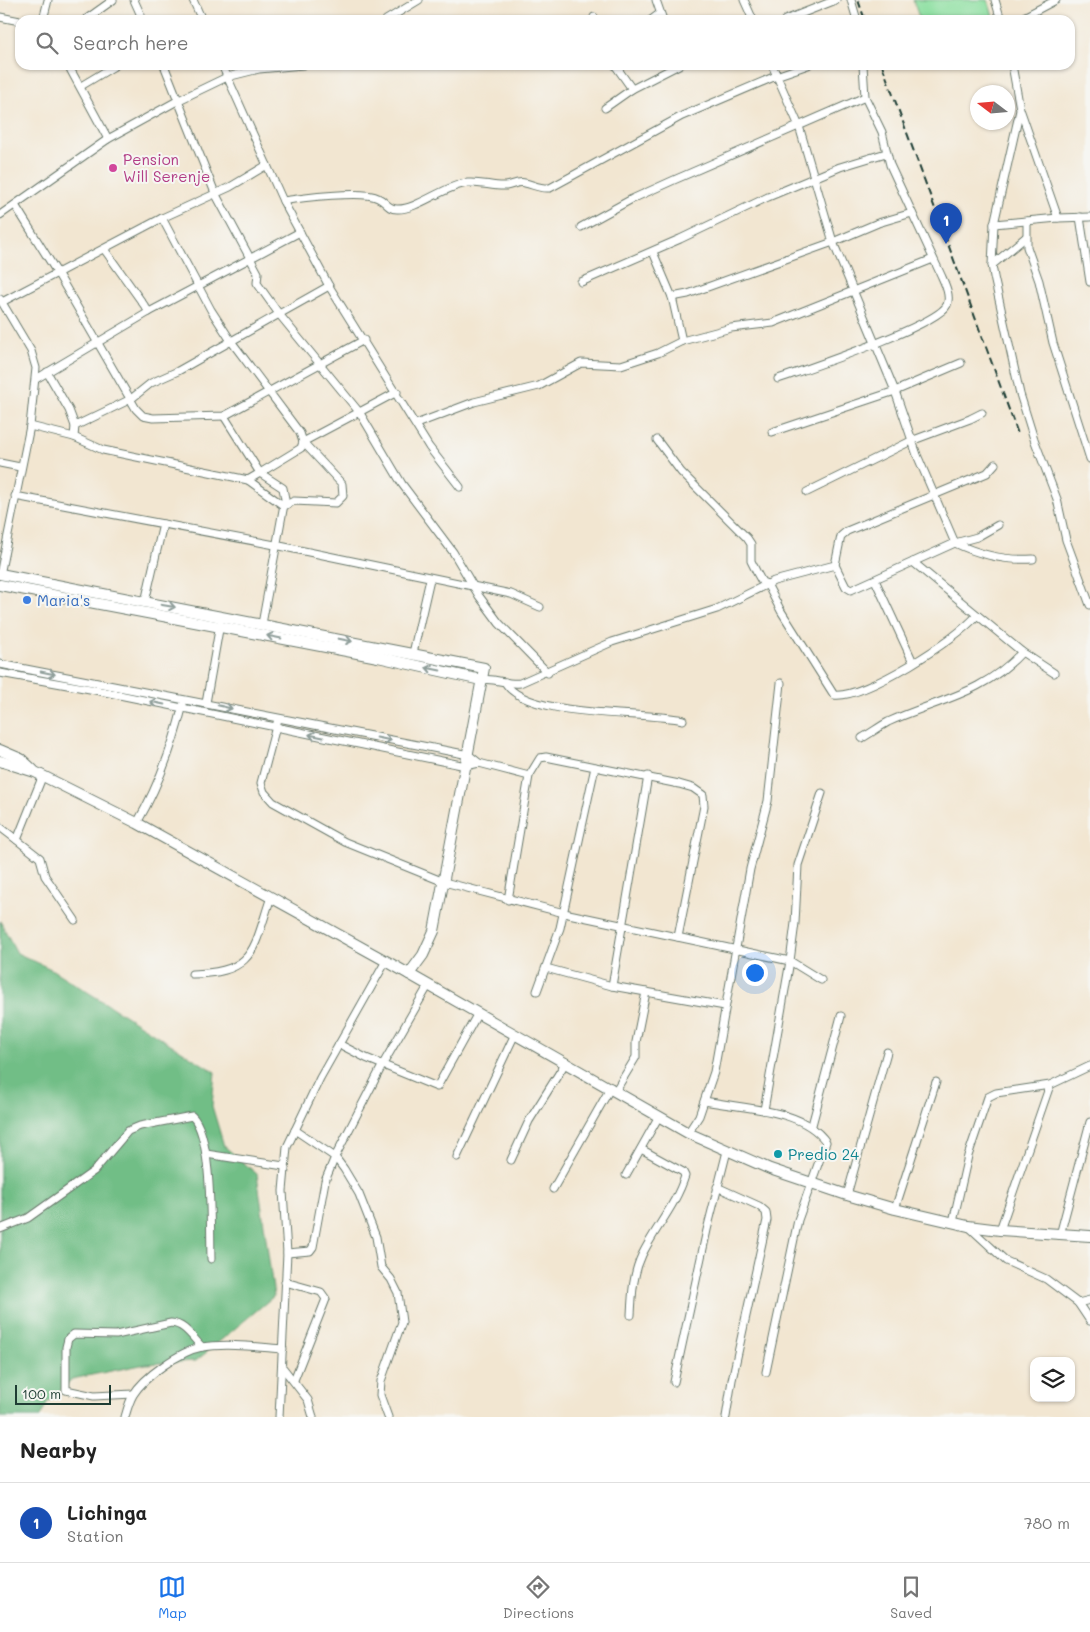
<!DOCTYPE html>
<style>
body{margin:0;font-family:Mali,sans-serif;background:#f6f6f6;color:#222}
.controls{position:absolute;right:15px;bottom:15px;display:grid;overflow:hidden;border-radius:10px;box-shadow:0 1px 4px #0004}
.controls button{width:45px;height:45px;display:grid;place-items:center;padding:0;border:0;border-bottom:1px solid #e0e0e0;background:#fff;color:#222;font:25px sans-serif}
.compass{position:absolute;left:970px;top:85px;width:45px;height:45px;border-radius:50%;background:#fff;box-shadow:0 1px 4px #0004;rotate:286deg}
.scale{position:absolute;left:15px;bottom:12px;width:96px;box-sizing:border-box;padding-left:5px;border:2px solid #1f3d34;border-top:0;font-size:14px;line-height:18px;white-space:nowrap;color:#1f3d34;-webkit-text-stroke:4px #f6f6f2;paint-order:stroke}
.you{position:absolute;left:754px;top:972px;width:18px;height:18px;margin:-12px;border:4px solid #fff;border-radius:50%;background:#1a73e8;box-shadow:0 0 0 8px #1a73e833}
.badge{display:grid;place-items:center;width:32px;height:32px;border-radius:50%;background:#1a73e8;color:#fff;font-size:16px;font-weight:700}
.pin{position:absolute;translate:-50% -41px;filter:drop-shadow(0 1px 2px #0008)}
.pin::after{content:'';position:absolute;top:26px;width:18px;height:15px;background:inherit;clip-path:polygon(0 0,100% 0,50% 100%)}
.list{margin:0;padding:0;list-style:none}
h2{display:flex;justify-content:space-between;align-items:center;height:65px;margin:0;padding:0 20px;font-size:21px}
h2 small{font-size:16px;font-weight:400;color:#767676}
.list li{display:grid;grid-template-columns:32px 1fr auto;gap:15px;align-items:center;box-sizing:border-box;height:80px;padding:0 20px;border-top:1px solid #e0e0e0}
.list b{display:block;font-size:19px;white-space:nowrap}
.list p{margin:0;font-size:16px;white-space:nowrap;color:#767676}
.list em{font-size:16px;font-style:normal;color:#767676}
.icon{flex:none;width:28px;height:28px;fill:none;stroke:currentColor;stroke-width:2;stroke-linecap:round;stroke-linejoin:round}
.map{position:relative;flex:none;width:1090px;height:1417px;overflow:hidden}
.search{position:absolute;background:#fff;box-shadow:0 1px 4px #0004;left:15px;right:15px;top:15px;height:55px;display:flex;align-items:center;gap:12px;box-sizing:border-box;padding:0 18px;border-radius:15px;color:#767676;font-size:19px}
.sheet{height:145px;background:#fff}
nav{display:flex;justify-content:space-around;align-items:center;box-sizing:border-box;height:70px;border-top:1px solid #e0e0e0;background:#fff;font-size:14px;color:#767676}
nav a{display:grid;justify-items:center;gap:2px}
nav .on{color:#1a73e8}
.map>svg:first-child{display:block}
</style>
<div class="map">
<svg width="1090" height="1417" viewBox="0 0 1090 1417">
<rect width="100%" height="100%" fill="#f6f6f2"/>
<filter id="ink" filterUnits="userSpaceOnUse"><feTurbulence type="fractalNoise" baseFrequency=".02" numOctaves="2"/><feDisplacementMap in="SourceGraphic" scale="10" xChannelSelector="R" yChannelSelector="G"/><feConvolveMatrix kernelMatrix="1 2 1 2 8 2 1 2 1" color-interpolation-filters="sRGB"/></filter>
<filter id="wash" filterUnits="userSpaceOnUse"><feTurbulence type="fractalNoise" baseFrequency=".0096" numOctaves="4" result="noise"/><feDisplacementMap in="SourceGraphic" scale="20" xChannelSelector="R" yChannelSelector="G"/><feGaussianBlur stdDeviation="1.12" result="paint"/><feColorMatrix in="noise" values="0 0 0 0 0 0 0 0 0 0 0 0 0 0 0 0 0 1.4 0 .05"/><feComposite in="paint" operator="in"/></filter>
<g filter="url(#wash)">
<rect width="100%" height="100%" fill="#f2e6d1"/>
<polygon fill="#8cdfa0" stroke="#568e6a" points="913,0 988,0 994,20 920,20"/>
<polygon fill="#71be86" stroke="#487e5d" points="0,921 17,953 51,969 215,1072 212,1106 224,1146 257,1174 274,1296 196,1361 146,1364 72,1379 47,1403 40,1417 0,1417"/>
</g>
<g filter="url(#ink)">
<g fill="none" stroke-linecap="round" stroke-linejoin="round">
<g stroke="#69786b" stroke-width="9">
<g id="street">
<polyline points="134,0 143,20"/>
<polyline points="193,0 202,20"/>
<polyline points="656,0 663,20"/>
<polyline points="744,0 753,20"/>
<polyline points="851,0 857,20"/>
<polyline points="995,0 1001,20"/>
<polyline points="0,17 20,21"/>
<polyline points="594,17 595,20"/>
<polyline points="43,20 48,0"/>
<polyline points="85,20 113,0"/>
<polyline points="386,20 419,0"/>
<polyline points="651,20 659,14"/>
<polyline points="785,20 836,0"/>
<polyline points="1018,20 1056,0"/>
<polyline points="68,65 108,139"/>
<polyline points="164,65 215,193 258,273 257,283 279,314 360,413 402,484 453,552 479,596 499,623 548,673"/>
<polyline points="222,65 283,201 329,286 429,447 460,487"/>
<polyline points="615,65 632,89"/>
<path d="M772,65L799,126L833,242L895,391L917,455L955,543C980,555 1005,561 1033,559"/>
<polyline points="1012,65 1020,109 1058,218 1090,217"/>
<polyline points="81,86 116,65"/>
<polyline points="605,108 632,89 679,65"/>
<path d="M283,201C300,198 364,190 378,198C386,201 387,209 397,209C417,210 445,185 468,183C481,182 494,187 506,186C513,185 518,181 525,183C534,185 540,189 550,188L682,116L776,76L808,65"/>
<polyline points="15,205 58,274 136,409 143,416 153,418 224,416 364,340"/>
<polyline points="0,215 108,139 177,101 227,77 259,69 303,65"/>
<polyline points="1080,217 1090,282"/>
<polyline points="162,218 211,310 231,341 300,433 303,442 301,448 260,473 283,488 285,499 262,624"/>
<polyline points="1027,221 1027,247 1039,281 1053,343 1090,459"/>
<polyline points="994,224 1058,218"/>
<polyline points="581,227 632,199 674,180 865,97"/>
<polyline points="1026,237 992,265 994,277 1020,394 1034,439 1057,499 1066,540 1090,605"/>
<polyline points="104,249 149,312"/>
<polyline points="653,252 672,297 682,341"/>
<polyline points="992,265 994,224 1020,110"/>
<polyline points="581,282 680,239 768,197 840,167 886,153"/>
<polyline points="672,297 688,294 833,242 878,223 912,213"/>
<polyline points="2,302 162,218 230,187 267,165"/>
<polyline points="47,372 69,410 75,426"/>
<polyline points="36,379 149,312 300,232"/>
<path d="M778,379C806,369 937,326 947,305C951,296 945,284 941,275L890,165L882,132L865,97L863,65"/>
<polyline points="416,424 474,402 539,386 581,363 621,365 658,353 682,341 731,328 773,323 933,259"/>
<polyline points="30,426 74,437 103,450 248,480 260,473 224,416"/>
<polyline points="772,432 895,391 961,363"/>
<polyline points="74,437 75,426 131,399 151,383 178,371 329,286"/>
<path d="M657,440L681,472L747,538L751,544V561L757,573L762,582L767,584L781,611L834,695C864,699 959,638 977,615"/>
<polyline points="0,463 20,467"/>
<polyline points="248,480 284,506 294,501 336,503 343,496 342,484 303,442 397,392"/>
<polyline points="807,492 911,441 970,419 982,413"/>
<polyline points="15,496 275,545 511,594 540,607"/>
<polyline points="913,562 1022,652 1054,673"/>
<polyline points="835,565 846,587 851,590 955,543 977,537 998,525"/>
<polyline points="0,575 30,426 36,368 31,351 0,299"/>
<polyline points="875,580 913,662"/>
<polyline points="145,602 163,524"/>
<polyline points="413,653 430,579"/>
<polyline points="0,664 469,755 479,763 529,776"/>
<polyline points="0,673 90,689 466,766 479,763"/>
<path d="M481,680C495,677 506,685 520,683L612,642L717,609L774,581L835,565L841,536L847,531L987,473L995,464"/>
<path d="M505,682C524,719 645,711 683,720"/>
<polyline points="206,703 220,624"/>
<polyline points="278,719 261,783 264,792 273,802 345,842 444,882 564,913 790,961 821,980"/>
<path d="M862,738C871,733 879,727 888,722C939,699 982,695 1022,652"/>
<path d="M137,823C158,787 173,745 183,705"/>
<polyline points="0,827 17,840 43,775"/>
<polyline points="17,840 40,858 45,876 75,920"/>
<polyline points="508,900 529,776 540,758 546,757 679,784 693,788 703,795 704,806 678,937"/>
<polyline points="546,968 612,986 725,1006"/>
<path d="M192,974C256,973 253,949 271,897"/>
<polyline points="612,986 648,776"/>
<polyline points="537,991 560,928 595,767"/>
<polyline points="339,1044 366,1058 437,1087 478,1013"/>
<polyline points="616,1090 636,1057 636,1042 646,992"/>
<path d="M705,1101C743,1109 803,1108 826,1142L798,1220L766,1372"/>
<polyline points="764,1110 790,961 795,923 798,865 822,793"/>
<polyline points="812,1125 841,1016"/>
<polyline points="295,1130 335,1157 344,1169 359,1194 376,1237 381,1267 391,1279 398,1293 402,1322 381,1381 380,1395 388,1417"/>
<polyline points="688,1133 699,1116 714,1072 750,869 768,801 781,683"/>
<polyline points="206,1154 284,1166"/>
<polyline points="457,1157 515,1034"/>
<polyline points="511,1160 529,1121 566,1062"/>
<polyline points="626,1175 659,1116"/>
<polyline points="717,1187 759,1206 766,1212 767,1220 732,1380 726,1417"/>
<polyline points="553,1189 611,1087"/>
<polyline points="847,1195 887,1052"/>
<polyline points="895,1209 936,1082"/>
<polyline points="953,1222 968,1156 988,1097 996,1093 1050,1085 1090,1066"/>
<polyline points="968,1226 1006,1261 1046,1279 1078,1303 1090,1321"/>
<path d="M0,1229L28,1218L94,1171L128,1131L140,1126L192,1116C213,1136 210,1228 211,1259"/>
<polyline points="1000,1230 1050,1085"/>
<polyline points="1060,1235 1090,1122"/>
<polyline points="287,1253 310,1251 313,1247 325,1181 335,1157 383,1064 428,986"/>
<polyline points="285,1282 321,1292 326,1299 294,1380"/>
<polyline points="1078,1303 1090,1300"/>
<path d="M631,1315C632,1294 633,1274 642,1255C655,1228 676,1205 685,1176L683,1172L641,1149"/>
<polyline points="283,1368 308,1400 313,1417"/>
<polyline points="674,1382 707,1230 727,1151"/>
<path d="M133,1394L94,1396L66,1390V1347L68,1339L74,1334L116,1335L171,1323C185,1324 192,1337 202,1347"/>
<path d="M125,1417C127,1410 129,1402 133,1395C144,1377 180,1351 202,1347C228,1343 257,1347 283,1349"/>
<polyline points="279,1417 287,1253 283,1191 287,1147 320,1078 386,961"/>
</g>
</g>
<g stroke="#69786b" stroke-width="12">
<g id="secondary">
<polyline points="0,574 484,668 434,931 423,955 409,974"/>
<polyline points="0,585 378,657 481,680"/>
<polyline points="0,750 21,759 33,770"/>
<polyline points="0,761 35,772 137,823 386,961 688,1133 770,1169 847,1195 895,1209 968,1226 1000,1230 1090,1236"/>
</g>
</g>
<use href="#street" stroke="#fff" stroke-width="7"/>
<use href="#secondary" stroke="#fff" stroke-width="10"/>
<g stroke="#1f3d34" stroke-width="2" stroke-dasharray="8 4" stroke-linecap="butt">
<polyline points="858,0 865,20"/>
<polyline points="882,65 1018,434"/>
</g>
</g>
<defs><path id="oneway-shaft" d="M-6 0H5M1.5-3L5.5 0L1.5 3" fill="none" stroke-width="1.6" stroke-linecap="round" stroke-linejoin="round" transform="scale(1.25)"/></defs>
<g stroke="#8f9e9a">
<use href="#oneway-shaft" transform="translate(168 606) rotate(10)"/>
<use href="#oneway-shaft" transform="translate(274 637) rotate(-169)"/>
<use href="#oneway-shaft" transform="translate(345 640) rotate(11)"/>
<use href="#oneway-shaft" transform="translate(433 669) rotate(-168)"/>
<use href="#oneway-shaft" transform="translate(48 673) rotate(11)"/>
<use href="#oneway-shaft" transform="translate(157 703) rotate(-168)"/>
<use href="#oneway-shaft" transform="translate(225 707) rotate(13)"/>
<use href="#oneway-shaft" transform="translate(316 736) rotate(-169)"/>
<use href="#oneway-shaft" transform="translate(384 739) rotate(11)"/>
</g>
</g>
<circle fill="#d1479c" stroke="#f6f6f2" stroke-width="2" cx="113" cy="168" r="5"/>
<circle fill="#3f7fe0" stroke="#f6f6f2" stroke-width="2" cx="27" cy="600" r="5"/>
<circle fill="#0f9aa8" stroke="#f6f6f2" stroke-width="2" cx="778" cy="1154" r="5"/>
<g text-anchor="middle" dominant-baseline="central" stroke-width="4" stroke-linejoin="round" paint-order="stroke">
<g font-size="15" fill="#b23c85" stroke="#f6f6f2" text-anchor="start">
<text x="123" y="159">Pension<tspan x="123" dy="17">Will Serenje</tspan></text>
</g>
<g font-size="15" fill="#366cbe" stroke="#f6f6f2" text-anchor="start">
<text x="37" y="600">Maria's</text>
</g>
<g font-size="15" fill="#0d838f" stroke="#f6f6f2" text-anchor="start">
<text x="788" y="1154">Predio 24</text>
</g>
</g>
</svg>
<div class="controls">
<button><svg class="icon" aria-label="layers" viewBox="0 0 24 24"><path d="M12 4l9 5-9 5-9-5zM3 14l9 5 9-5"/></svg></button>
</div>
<svg class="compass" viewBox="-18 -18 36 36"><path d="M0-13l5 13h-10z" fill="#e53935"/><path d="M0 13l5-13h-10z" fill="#767676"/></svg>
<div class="scale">100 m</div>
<div class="you"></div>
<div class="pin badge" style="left:946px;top:244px;background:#1a4fb4">1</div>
<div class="search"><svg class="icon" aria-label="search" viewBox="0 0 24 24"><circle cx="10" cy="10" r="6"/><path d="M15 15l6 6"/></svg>Search here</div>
</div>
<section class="sheet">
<h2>Nearby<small></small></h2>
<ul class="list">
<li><span class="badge" style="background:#1a4fb4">1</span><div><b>Lichinga</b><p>Station</p></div><em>780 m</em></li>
</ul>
</section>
<nav>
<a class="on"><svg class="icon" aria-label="map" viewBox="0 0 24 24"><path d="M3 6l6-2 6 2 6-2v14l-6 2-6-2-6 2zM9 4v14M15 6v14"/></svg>Map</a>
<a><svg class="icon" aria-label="directions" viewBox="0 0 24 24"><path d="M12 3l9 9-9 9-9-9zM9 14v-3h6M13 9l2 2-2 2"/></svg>Directions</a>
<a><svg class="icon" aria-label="saved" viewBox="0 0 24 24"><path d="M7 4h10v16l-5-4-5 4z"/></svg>Saved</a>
</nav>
